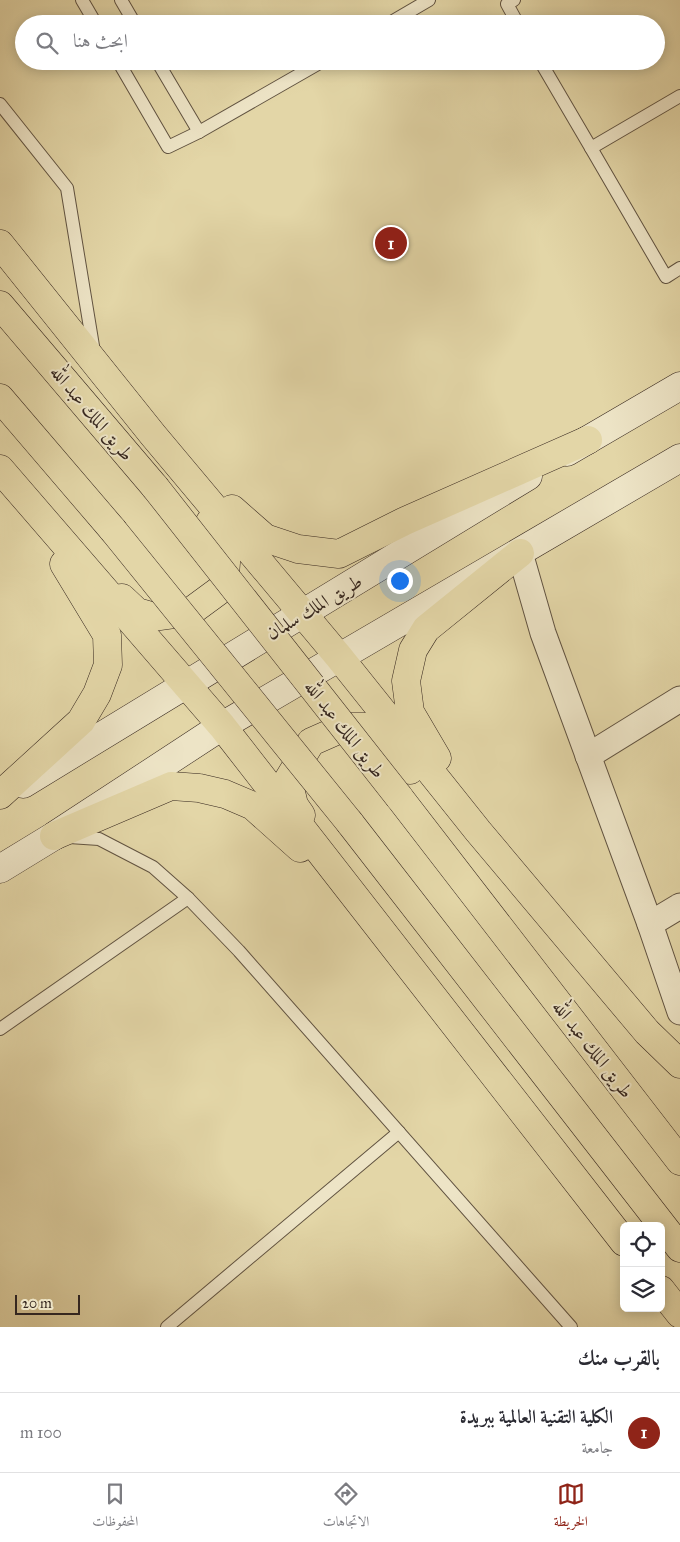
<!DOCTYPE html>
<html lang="ar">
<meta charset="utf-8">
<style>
body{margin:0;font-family:"IM FELL Great Primer",Amiri,serif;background:#f2f2f3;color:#2b2b33;direction:rtl}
.controls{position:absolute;right:15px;bottom:15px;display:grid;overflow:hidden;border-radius:8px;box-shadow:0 2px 12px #0003}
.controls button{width:45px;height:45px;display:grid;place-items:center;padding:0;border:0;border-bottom:1px solid #e1e1e2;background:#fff;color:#2b2b33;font:25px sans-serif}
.scale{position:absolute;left:15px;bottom:12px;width:65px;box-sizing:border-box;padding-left:5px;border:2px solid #36271f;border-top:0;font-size:14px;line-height:18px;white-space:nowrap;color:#36271f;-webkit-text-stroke:4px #ede4c6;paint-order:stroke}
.you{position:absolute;left:399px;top:580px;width:18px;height:18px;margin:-12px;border:4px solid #fff;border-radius:50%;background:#1a73e8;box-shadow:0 0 0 8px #1a73e833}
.badge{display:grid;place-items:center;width:32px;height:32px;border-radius:50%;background:#8f2418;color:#fff;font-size:16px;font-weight:700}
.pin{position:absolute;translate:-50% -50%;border:2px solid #fff;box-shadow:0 1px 5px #0006}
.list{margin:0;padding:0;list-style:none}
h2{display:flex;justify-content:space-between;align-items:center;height:65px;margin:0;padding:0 20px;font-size:21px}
h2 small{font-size:16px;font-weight:400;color:#7c7c81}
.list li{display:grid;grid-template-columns:32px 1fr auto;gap:15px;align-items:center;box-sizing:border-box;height:80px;padding:0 20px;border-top:1px solid #e1e1e2}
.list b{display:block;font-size:19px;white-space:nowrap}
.list p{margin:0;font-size:16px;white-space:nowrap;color:#7c7c81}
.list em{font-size:16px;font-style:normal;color:#7c7c81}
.icon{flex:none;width:28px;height:28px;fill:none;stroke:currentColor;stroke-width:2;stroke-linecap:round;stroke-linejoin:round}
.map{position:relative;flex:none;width:680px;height:1327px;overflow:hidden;direction:ltr}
.search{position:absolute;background:#fff;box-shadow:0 2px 12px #0003;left:15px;right:15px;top:15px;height:55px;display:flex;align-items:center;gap:12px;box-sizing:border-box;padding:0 18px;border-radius:28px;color:#7c7c81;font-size:19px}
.sheet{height:145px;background:#fff}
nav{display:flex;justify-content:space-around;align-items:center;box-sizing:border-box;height:70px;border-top:1px solid #e1e1e2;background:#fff;font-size:14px;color:#7c7c81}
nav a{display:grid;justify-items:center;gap:2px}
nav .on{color:#8f2418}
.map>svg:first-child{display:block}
</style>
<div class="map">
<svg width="680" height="1327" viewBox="0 0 680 1327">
<rect width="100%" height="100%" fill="#e3d6a7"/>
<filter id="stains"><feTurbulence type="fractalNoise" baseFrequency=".004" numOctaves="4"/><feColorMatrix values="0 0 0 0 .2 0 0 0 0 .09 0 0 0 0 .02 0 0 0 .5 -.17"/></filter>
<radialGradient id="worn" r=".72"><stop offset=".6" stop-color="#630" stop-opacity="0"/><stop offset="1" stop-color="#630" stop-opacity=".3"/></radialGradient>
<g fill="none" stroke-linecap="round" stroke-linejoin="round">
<g stroke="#615341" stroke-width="14">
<g id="lane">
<polyline points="82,0 96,24"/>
<polyline points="121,0 135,24"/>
<polyline points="514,0 507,4 518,24"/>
<polyline points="388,24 429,0"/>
<polyline points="118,61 168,147 199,132 323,61"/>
<polyline points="157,61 199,132"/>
<polyline points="540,61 591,148 680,96"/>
<polyline points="0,104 67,188 94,352"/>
<polyline points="591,148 666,277 680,268"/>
<polyline points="188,898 239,951 571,1327"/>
<polyline points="0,1029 188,898 153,867 99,839 69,837"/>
<polyline points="167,1327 399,1132"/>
</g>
</g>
<g stroke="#615341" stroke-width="27">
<g id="street">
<polyline points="520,553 543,633 650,924 680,1012"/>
<polyline points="588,756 680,699"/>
<polyline points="650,924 680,906"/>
</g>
</g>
<g stroke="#36271f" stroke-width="29">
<g id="secondary">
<polyline points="567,452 680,386"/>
<polyline points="23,784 528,476"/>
<polyline points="0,869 54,836 222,726 680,458"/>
</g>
</g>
<g stroke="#36271f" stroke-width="29">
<g id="primary">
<polyline points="0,244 153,435 339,657 478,831 647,1032 680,1064"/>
<polyline points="0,469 222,726 624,1242"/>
<polyline points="232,509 265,538 298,549 339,554 405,521 588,440"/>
<polyline points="122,598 137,612 154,617 190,612 224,587 227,550 210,522"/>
<polyline points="437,758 410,712 406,681 413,650 426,629 520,553"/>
<polyline points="0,795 81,721 97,694 108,665 107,635 64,564"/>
<polyline points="301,815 294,805 288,780 311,742 345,727 367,727 410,770"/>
<polyline points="54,836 171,786 199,788 225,794 253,806 300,848"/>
<polyline points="661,1290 680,1314"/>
</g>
</g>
<g stroke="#36271f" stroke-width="29">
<g id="highway">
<polyline points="0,305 155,487"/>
<polyline points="0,398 113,530"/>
<polyline points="399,797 680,1161"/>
<polyline points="350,823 680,1248"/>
</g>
</g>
<use href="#lane" stroke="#ede4c6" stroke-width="12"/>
<use href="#street" stroke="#ede4c6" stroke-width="25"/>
<use href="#secondary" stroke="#ede4c6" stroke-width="28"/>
<use href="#primary" stroke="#e3d6a7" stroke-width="28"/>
<use href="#highway" stroke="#e3d6a7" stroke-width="28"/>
<g stroke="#36271f" stroke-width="29" stroke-linecap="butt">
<g id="highway-bridge">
<polyline points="155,487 399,797"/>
<polyline points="113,530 350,823"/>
</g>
</g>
<use href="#highway-bridge" stroke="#e3d6a7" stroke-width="28"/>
</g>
<g text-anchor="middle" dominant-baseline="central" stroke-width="4" stroke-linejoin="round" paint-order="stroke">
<g font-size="19" fill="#36271f" stroke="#ede4c6">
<text transform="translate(92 413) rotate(50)">طريق الملك عبد الله</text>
<text transform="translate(314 607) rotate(-31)">طريق الملك سلمان</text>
<text transform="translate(345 729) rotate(52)">طريق الملك عبد الله</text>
<text transform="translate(593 1049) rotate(52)">طريق الملك عبد الله</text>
</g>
</g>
<rect width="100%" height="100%" filter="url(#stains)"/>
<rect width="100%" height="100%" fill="url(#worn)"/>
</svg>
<div class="controls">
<button><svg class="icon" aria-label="locate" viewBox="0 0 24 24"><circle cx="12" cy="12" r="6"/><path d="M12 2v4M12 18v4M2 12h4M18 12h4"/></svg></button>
<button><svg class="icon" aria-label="layers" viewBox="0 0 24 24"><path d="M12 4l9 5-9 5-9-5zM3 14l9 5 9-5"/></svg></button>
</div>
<div class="scale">20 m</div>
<div class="you"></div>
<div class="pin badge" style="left:391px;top:243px">1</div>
<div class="search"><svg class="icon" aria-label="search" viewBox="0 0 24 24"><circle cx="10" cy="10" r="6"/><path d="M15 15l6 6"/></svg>ابحث هنا</div>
</div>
<section class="sheet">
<h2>بالقرب منك<small></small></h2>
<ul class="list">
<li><span class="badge">1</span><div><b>الكلية التقنية العالمية ببريدة</b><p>جامعة</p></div><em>100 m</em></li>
</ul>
</section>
<nav>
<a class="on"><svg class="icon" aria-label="map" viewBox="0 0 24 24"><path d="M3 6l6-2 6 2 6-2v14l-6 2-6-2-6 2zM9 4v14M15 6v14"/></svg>الخريطة</a>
<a><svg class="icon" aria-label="directions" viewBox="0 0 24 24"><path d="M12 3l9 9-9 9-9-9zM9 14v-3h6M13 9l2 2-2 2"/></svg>الاتجاهات</a>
<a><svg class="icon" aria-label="saved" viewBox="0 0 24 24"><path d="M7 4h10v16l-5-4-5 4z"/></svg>المحفوظات</a>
</nav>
